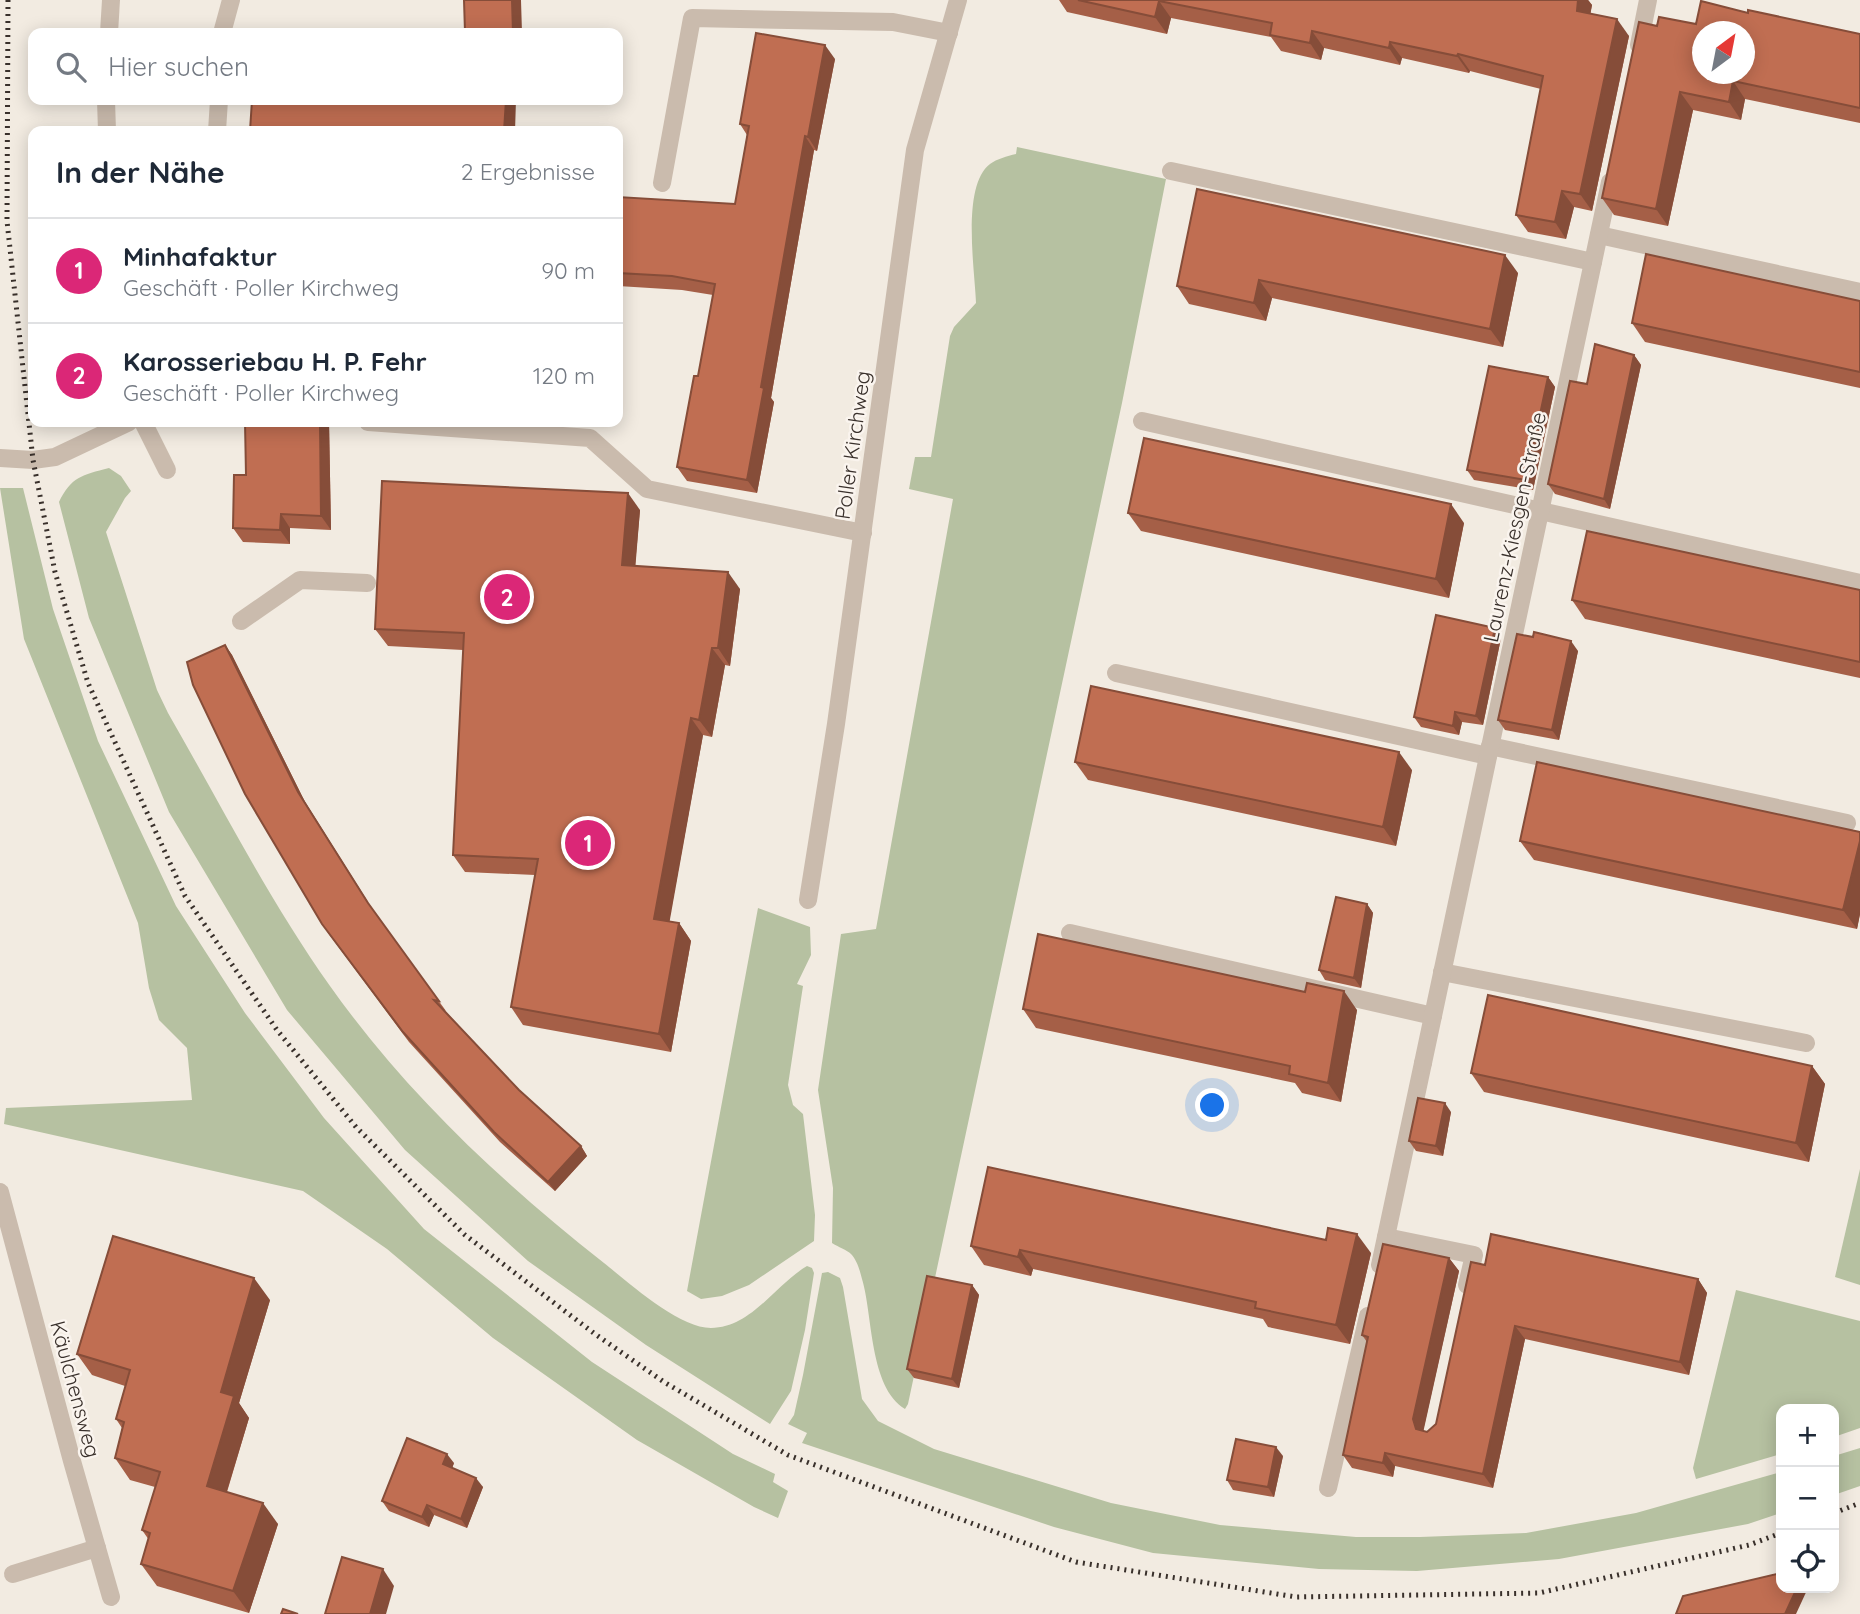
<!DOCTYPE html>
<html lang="de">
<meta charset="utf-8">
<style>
body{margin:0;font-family:Quicksand,sans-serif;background:#f2f2f3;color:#1f2937}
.controls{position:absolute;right:21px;bottom:21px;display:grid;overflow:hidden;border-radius:14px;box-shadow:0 4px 18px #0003}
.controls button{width:63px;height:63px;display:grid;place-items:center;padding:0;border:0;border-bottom:2px solid #e0e1e3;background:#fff;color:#1f2937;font:35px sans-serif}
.compass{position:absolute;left:1692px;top:21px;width:63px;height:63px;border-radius:50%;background:#fff;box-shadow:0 4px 18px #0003;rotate:32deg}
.you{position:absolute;left:1213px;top:1106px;width:24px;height:24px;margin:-18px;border:5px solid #fff;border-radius:50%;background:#1a73e8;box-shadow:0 0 0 10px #1a73e833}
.badge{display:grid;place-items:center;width:46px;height:46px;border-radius:50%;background:#db2777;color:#fff;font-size:23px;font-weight:700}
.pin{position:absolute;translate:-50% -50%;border:4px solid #fff;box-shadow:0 2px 7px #0006}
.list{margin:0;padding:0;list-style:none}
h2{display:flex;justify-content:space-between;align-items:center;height:91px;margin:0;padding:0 28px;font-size:30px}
h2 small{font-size:23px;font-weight:400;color:#747a83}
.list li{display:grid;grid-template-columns:46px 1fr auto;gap:21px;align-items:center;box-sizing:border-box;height:105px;padding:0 28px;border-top:2px solid #e0e1e3}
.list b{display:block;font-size:26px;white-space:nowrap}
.list p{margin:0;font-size:23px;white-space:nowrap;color:#747a83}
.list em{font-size:23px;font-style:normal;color:#747a83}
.icon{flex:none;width:38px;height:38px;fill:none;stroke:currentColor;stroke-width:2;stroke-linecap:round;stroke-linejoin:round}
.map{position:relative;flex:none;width:1860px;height:1614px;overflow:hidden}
.search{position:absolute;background:#fff;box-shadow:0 4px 18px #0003;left:28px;top:28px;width:595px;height:77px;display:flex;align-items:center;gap:18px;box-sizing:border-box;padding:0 24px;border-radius:14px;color:#747a83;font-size:26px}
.panel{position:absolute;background:#fff;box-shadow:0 4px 18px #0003;left:28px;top:126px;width:595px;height:301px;border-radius:14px}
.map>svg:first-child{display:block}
</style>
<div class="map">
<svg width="1860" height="1614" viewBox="0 0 1860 1614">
<rect width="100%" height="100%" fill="#f2ebe1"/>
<g fill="#b6c1a1">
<path d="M1017,147L1166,179L1122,403L908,1404L905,1409C869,1387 873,1315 862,1279C860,1271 857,1260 851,1254C847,1250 838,1247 832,1243L833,1188L818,1090L841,934L876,929L953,499L909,489L915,457H931L950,336L954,327L976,303C975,271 961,186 990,164C997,159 1007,156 1016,154Z"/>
<path d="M109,468L121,476L131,491L125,498L106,532L157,690L168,713C221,805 269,900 330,986C406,1093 501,1182 604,1263C629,1283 679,1328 711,1328C751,1328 775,1285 807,1266L812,1268L814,1273L805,1330L791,1391L770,1424L646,1345L528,1261L405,1150L287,1010L169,812L89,618L59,502C71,477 82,475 109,468Z"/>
<polygon points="0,488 23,488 53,609 98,741 176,906 245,1013 324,1118 424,1229 592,1362 733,1454 775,1474 773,1482 788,1491 778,1518 754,1507 637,1440 493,1338 387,1249 303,1191 4,1124 6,1108 192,1100 187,1048 159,1020 149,988 138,923 24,639"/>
<polygon points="758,908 810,927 811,955 797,984 803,986 788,1085 793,1105 803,1114 815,1215 814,1241 749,1285 722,1296 701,1299 687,1291"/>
<polygon points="1860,1169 1860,1285 1835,1277"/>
<polygon points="828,1272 840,1278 843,1287 862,1399 878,1421 934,1449 1111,1503 1220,1525 1356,1537 1420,1537 1526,1533 1636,1513 1781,1472 1781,1513 1748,1524 1559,1559 1417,1571 1319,1569 1153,1553 1054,1527 802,1443 807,1433 788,1424 794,1415 803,1375 822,1273"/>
<polygon points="1736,1290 1860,1321 1860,1428 1834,1437 1834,1409 1781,1409 1781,1454 1696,1479 1693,1468"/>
<polygon points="1860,1448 1860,1486 1834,1495 1834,1456"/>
</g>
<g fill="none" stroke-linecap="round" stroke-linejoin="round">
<g stroke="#cabbad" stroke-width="18">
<polyline points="109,33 111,0"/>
<polyline points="106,100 107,131"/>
<polyline points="1171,171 1593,262"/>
<polyline points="662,183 692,18 893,22 949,33"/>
<polyline points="1599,235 1860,292"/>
<polyline points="1142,421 1860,583"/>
<polyline points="143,422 167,470"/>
<polyline points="368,422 590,438 647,489 863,533"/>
<polyline points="241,621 300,580 367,583"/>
<polyline points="1116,673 1488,756"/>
<polyline points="1490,746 1847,823"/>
<polyline points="1070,933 1433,1016"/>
<polyline points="1442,972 1806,1043"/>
<polyline points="1386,1237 1474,1255 1467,1285"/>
<polyline points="1380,1265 1423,1063"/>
<polyline points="1328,1488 1368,1316"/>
<polyline points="13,1574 97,1548"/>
</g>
<g stroke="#cabbad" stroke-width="18">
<polyline points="222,33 231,0"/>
<polyline points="1639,45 1648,0"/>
<polyline points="217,131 219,100"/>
<polyline points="0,458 33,460 55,457 129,422"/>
<polyline points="808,900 836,724 915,150 958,0"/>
<polyline points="1423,1063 1610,182"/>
<polyline points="0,1192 72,1461 111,1597"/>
</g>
<g stroke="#39302b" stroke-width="5" stroke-dasharray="2 5" stroke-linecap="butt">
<polyline points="8,0 7,221 33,460 55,572 88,683 185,896 277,1030 356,1127 465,1235 595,1334 664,1382 788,1455 1076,1562 1296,1597 1539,1593 1749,1545 1781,1533"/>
<polyline points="1834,1513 1860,1503"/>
</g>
</g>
<g fill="#a55f47">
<polygon points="1059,0 1588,0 1592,5 1590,14 1629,36 1592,211 1574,207 1566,239 1528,232 1516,215 1541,89 1470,71 1469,73 1402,58 1400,65 1324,48 1321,60 1281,51 1271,37 1171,18 1167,34 1067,12"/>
<polygon points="1748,13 1860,34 1860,123 1745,99 1741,120 1693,110 1668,226 1614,215 1602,198 1657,26 1696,24"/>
<polygon points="835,59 817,151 814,150 771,398 774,402 757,493 687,481 677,467 698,376 713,295 682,290 618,286 618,197 735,204 747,135 740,124"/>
<polygon points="1197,189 1518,273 1503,347 1272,298 1266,321 1189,304 1177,286"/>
<polygon points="1860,301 1860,388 1645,342 1632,323"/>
<polygon points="1634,355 1641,365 1610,509 1555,494 1548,484 1587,384"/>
<polygon points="1548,377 1555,387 1533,490 1474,480 1467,470"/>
<polygon points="329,422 331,530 290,528 290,544 243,542 233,528 246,475"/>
<polygon points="640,510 635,566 740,589 730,666 725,665 712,737 703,735 669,921 679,923 691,941 671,1052 523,1025 511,1007 535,875 465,872 453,855 463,650 388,646 375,629"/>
<polygon points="1128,513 1464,523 1449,598 1141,531"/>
<polygon points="1860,590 1860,678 1585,619 1572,600"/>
<polygon points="1495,628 1501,638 1483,725 1462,722 1459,735 1421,727 1414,717"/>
<polygon points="1533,637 1578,651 1559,740 1505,730 1498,720"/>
<polygon points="225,645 232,655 305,802 373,910 446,1011 444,1010 519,1090 581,1146 587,1156 555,1191 500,1142 409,1042 328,933"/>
<polygon points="1075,762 1412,770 1396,846 1088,780"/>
<polygon points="1860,832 1860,914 1857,929 1534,860 1520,841"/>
<polygon points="1367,904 1373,913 1361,988 1325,980 1319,970"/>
<polygon points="1305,992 1357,1010 1341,1102 1302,1093 1295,1083 1036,1028 1023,1009"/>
<polygon points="1812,1066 1825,1084 1809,1162 1484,1092 1471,1073"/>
<polygon points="1451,1112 1443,1156 1416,1151 1409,1141"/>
<polygon points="971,1246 1371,1253 1350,1344 1268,1327 1263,1319 1033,1269 1031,1276 984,1265"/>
<polygon points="1449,1258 1459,1271 1423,1431 1427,1432 1436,1424 1485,1265 1698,1279 1707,1293 1689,1375 1525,1339 1493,1488 1395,1466 1393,1477 1352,1468 1343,1455 1367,1342 1362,1335"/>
<polygon points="972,1285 979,1295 959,1388 914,1378 907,1369"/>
<polygon points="270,1300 239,1403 249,1418 227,1492 278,1524 249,1613 157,1586 141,1564 149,1540 142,1530 155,1487 130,1480 115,1458 122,1428 116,1419 125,1386 92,1375 77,1354"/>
<polygon points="1283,1456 1274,1497 1233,1490 1227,1480"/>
<polygon points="454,1463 452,1468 483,1487 467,1528 434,1515 429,1527 389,1511 382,1501"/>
</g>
<g fill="#864d39">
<polygon points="512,0 521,0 522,33 513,33"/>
<polygon points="1578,0 1588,0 1592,5 1588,28 1577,11"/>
<polygon points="1159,1 1171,18 1167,34 1155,17"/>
<polygon points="1617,19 1629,36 1592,211 1580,194"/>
<polygon points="1312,31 1324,48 1321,60 1310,43"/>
<polygon points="1390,42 1402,58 1400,65 1389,48"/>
<polygon points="825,45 835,59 817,151 808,137"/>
<polygon points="1458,54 1470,71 1469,73 1457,56"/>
<polygon points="1733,81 1745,99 1741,120 1729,102"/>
<polygon points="1680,92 1693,110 1668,226 1656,209"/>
<polygon points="506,100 516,100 515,131 504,131"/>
<polygon points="805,136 814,150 771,398 774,402 757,493 747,480 761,387"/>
<polygon points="1562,191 1574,207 1566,239 1555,222"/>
<polygon points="1505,255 1518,273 1503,347 1490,329"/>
<polygon points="1259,280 1272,298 1266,321 1254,303"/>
<polygon points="1634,355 1641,365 1610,509 1604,499"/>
<polygon points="1548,377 1555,387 1533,490 1526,480"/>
<polygon points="320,422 329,422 331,530 321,516"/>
<polygon points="628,493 640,510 634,583 622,565"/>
<polygon points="1451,504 1464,523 1449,598 1436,579"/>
<polygon points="281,514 290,528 290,544 280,530"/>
<polygon points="728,572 740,589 730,666 718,648"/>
<polygon points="1495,628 1501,638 1483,725 1476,716"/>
<polygon points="1571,641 1578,651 1559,740 1552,730"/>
<polygon points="225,645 232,655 305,802 374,912 298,792"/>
<polygon points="712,648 725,665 712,737 699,720"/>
<polygon points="1455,712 1462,722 1459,735 1453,726"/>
<polygon points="691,718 703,735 667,936 654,919"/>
<polygon points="1399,752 1412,770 1396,846 1383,827"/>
<polygon points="1860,841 1860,914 1857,929 1843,910"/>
<polygon points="1367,904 1373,913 1361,988 1354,978"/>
<polygon points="679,923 691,941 671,1052 659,1034"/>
<polygon points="1344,991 1357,1010 1341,1102 1328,1083"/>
<polygon points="1812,1066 1825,1084 1809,1162 1796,1143"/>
<polygon points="1445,1103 1451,1112 1443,1156 1436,1146"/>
<polygon points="581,1146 587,1156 555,1191 548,1182"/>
<polygon points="1357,1234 1371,1253 1350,1344 1336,1325"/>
<polygon points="1020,1250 1033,1269 1031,1276 1018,1257"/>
<polygon points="1449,1258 1459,1271 1423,1433 1416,1429 1413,1419"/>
<polygon points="254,1278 270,1300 239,1403 249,1418 222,1507 207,1486 221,1392"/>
<polygon points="1698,1279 1707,1293 1689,1375 1680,1362"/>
<polygon points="972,1285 979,1295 959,1388 952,1379"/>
<polygon points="1515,1326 1525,1339 1493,1488 1483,1474"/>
<polygon points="1276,1447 1283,1456 1274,1497 1268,1487"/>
<polygon points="1385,1453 1395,1466 1393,1477 1383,1463"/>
<polygon points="447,1454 454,1463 450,1474 443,1464"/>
<polygon points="476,1478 483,1487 467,1528 461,1519"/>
<polygon points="263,1503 278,1524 249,1613 233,1591"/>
<polygon points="427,1505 434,1515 429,1527 422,1517"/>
<polygon points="383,1569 394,1586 386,1614 370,1614"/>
<polygon points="1797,1588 1808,1588 1796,1614 1785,1614"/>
</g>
<g fill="#c06e52" stroke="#864d39" stroke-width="2" fill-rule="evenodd">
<polygon points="464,0 512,0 513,33 461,33 461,32 465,32"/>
<polygon points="1078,0 1578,0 1577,11 1617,19 1580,194 1562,191 1555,222 1516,215 1543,76 1458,54 1457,56 1390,42 1389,48 1312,31 1310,43 1270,35 1272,23 1159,1 1155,17"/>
<path d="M1701,1L1748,13V10L1860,34V108L1733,81L1729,102L1680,92L1656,209L1602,198L1639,22L1657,26L1659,17L1696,24ZM1703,32H1745V74H1703Z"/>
<polygon points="756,33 825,45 808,137 805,136 761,387 764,388 747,480 677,467 694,376 698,376 715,284 672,276 618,273 618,197 735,204 749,126 740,124"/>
<polygon points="252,100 506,100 504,131 250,131"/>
<polygon points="1197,189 1505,255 1490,329 1259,280 1254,303 1177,286"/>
<polygon points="1646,254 1860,301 1860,372 1632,323"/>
<polygon points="1595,344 1634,355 1604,499 1548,484 1570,381 1587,384"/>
<polygon points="1489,366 1548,377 1526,480 1467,470"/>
<polygon points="245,422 320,422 321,516 281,514 280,530 233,528 234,475 246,475"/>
<polygon points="1144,438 1451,504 1436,579 1128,513"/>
<polygon points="382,481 628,493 622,565 728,572 718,648 712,648 699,720 691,718 654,919 679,923 659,1034 511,1007 538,859 453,855 464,633 375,629"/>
<polygon points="1587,531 1860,590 1860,662 1572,600"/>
<polygon points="1436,615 1495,628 1476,716 1455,712 1453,726 1414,717"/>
<polygon points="1534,632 1571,641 1552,730 1498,720 1517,634 1533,637"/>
<polygon points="225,645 298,792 368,903 439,1001 434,1000 519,1090 581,1146 548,1182 494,1132 403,1032 322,924 245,794 193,685 187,662"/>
<polygon points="1091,686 1399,752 1383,827 1075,762"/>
<polygon points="1537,762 1860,832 1860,841 1843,910 1520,841"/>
<polygon points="1336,897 1367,904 1354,978 1319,970"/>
<polygon points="1038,934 1305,992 1307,983 1344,991 1328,1083 1289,1074 1290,1066 1023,1009"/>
<polygon points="1488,995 1812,1066 1796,1143 1471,1073"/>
<polygon points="1418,1098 1445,1103 1436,1146 1409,1141"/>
<polygon points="988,1167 1326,1240 1328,1228 1357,1234 1336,1325 1255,1308 1256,1302 1020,1250 1018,1257 971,1246"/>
<polygon points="1491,1234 1698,1279 1680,1362 1515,1326 1483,1474 1385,1453 1383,1463 1343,1455 1368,1337 1362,1335 1383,1244 1449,1258 1413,1419 1416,1429 1427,1432 1436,1424 1471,1262 1485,1265"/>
<polygon points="113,1236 254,1278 221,1392 234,1396 207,1486 263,1503 233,1591 141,1564 150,1533 142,1530 160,1472 115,1458 124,1422 116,1419 130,1370 77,1354"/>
<polygon points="927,1276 972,1285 952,1379 907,1369"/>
<polygon points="407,1438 447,1454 443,1464 476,1478 461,1519 427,1505 422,1517 382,1501"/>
<polygon points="1236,1439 1276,1447 1268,1487 1227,1480"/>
<polygon points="342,1557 383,1569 370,1614 325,1614"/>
<polygon points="1781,1573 1781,1588 1797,1588 1785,1614 1676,1614 1683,1596"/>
<polygon points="283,1609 298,1614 281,1614"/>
</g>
<g text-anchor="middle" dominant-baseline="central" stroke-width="5" stroke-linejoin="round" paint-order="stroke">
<g font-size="21" fill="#39302b" stroke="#faf4ee">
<text transform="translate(852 445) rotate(-82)">Poller Kirchweg</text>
<text transform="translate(1514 527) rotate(-78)">Laurenz-Kiesgen-Straße</text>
<text transform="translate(76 1389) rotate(75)">Käulchensweg</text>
</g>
</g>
</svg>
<div class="controls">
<button>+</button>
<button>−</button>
<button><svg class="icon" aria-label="locate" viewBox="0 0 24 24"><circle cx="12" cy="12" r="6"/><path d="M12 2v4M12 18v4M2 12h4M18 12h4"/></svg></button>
</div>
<svg class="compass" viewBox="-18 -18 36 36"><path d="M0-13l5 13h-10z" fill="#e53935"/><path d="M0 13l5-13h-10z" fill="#747a83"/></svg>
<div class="you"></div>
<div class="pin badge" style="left:588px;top:843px">1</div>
<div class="pin badge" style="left:507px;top:597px">2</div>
<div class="search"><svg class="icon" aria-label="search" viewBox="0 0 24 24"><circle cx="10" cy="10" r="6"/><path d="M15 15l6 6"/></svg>Hier suchen</div>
<section class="panel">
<h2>In der Nähe<small>2 Ergebnisse</small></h2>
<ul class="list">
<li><span class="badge">1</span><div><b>Minhafaktur</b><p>Geschäft · Poller Kirchweg</p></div><em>90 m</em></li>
<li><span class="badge">2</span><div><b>Karosseriebau H. P. Fehr</b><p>Geschäft · Poller Kirchweg</p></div><em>120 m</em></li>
</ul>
</section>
</div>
